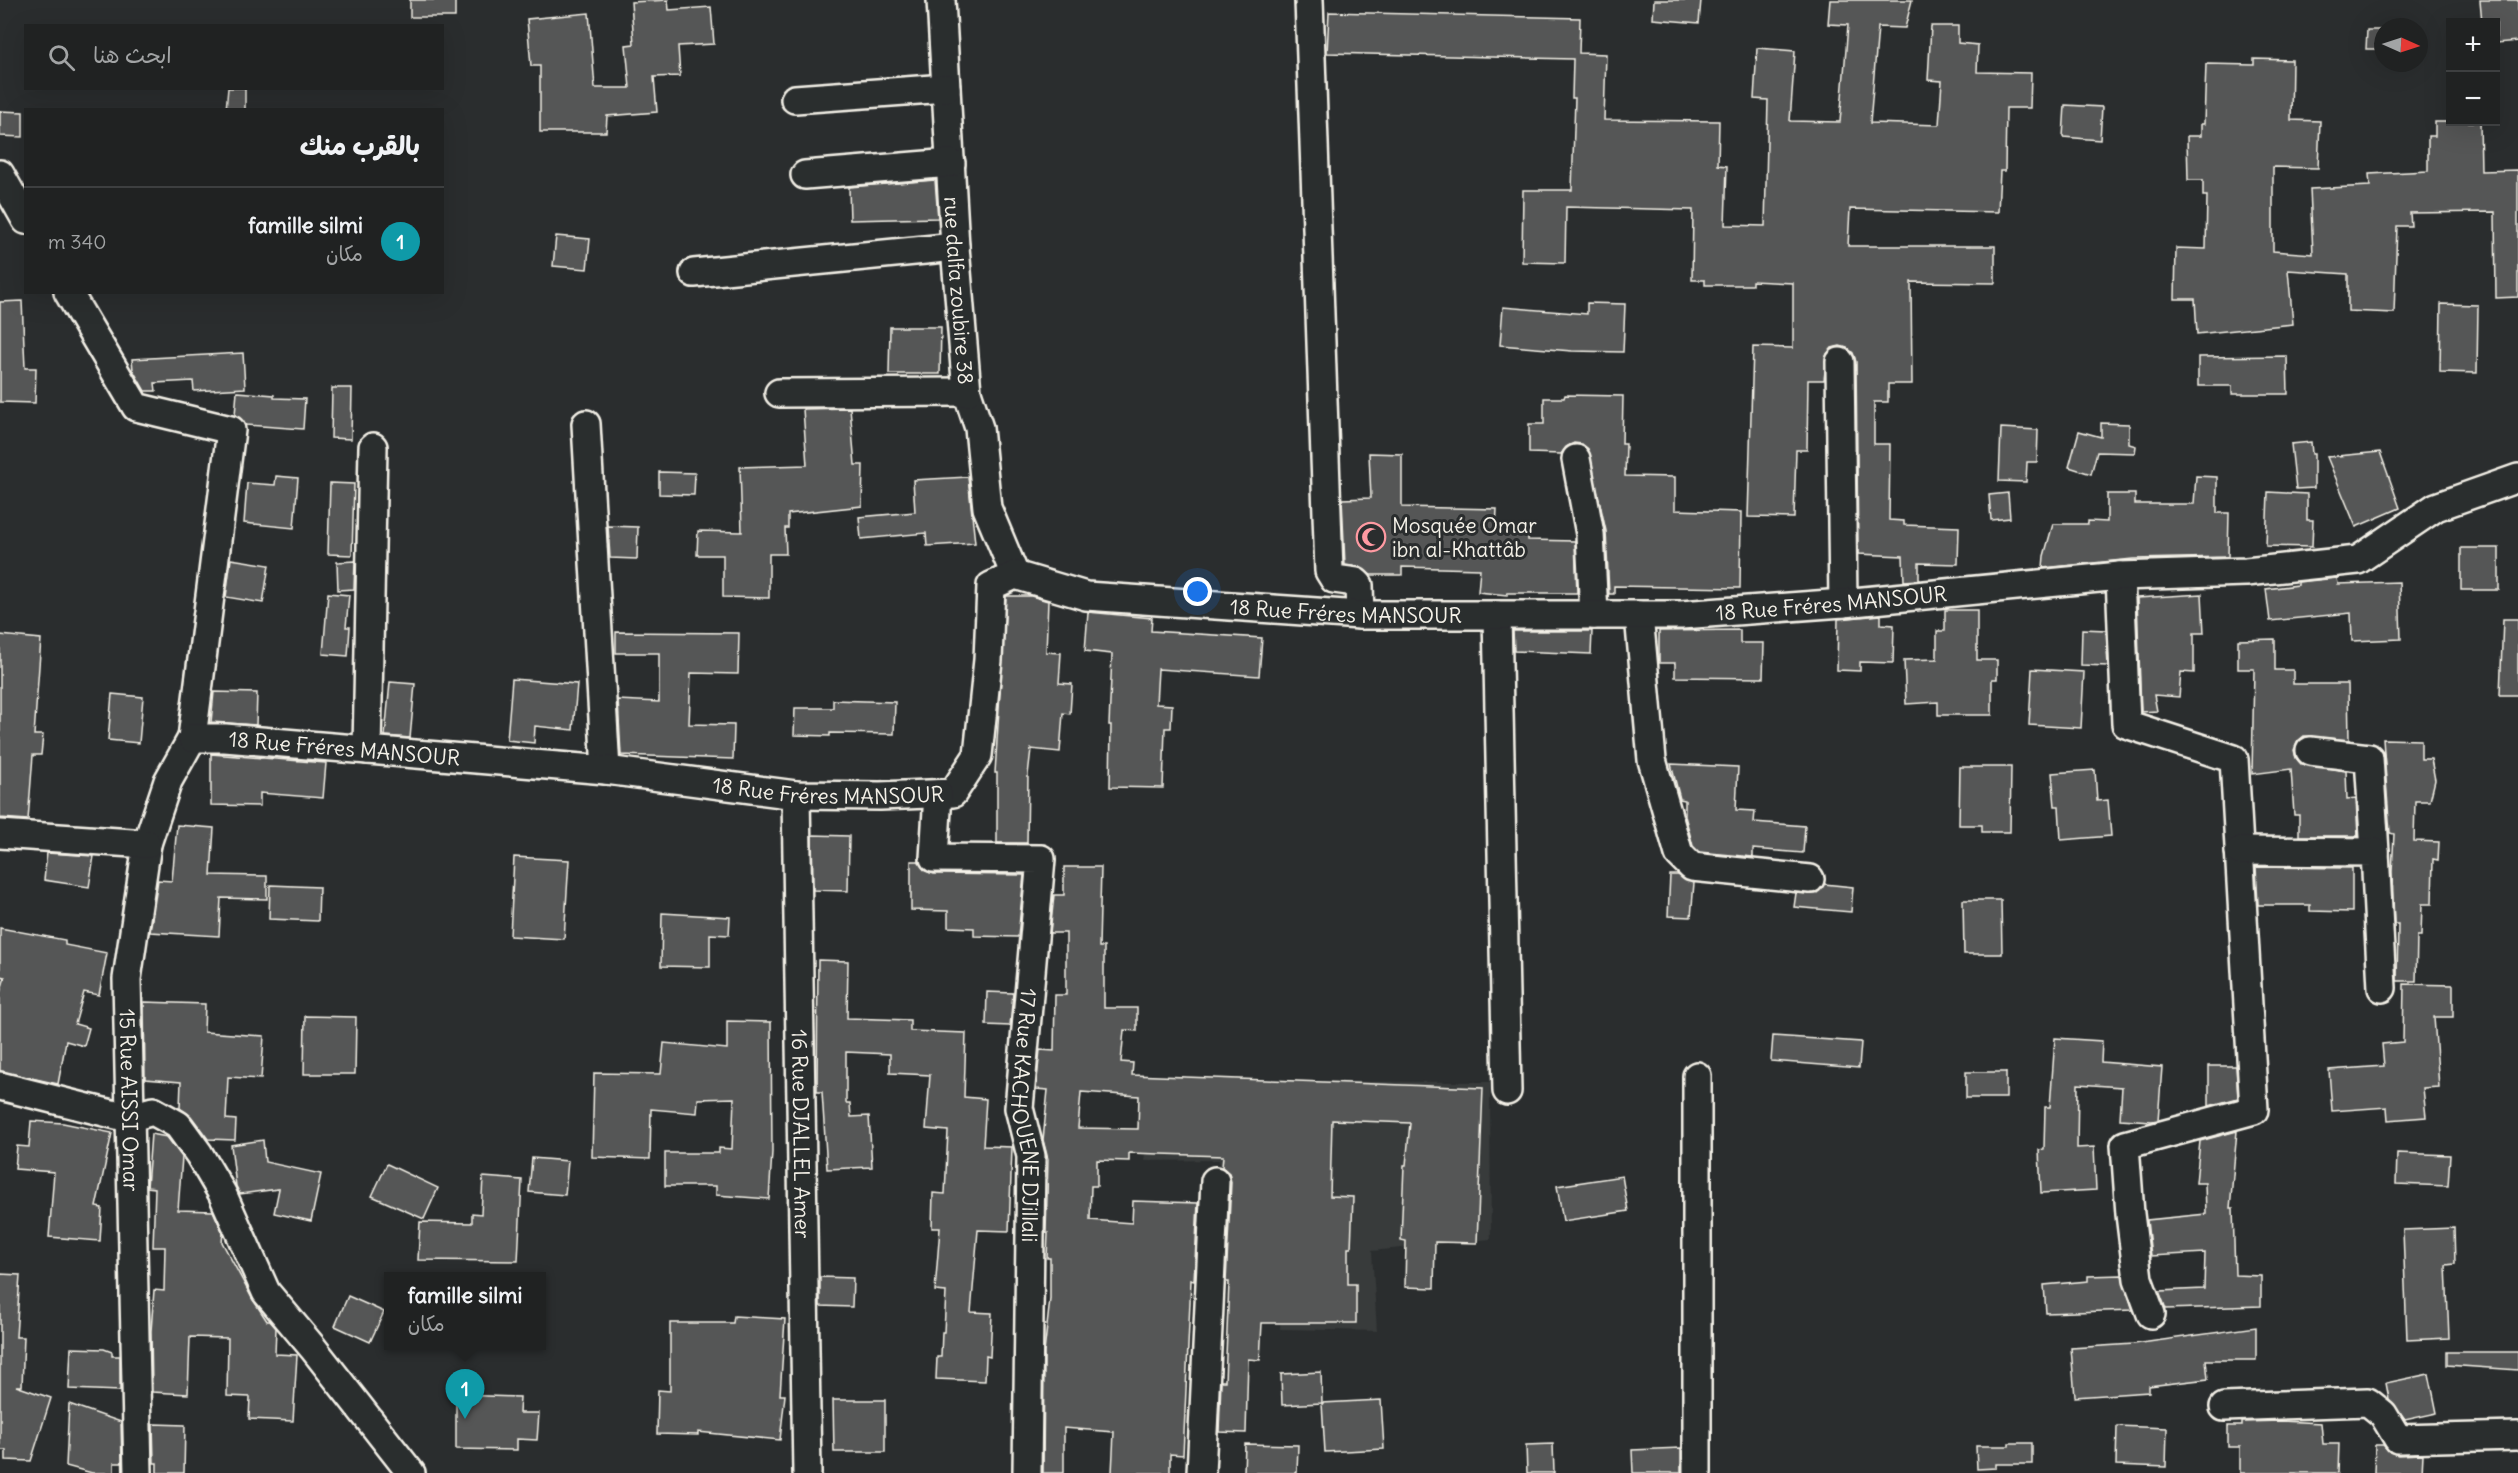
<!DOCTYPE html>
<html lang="ar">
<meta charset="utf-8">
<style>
body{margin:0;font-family:Delius,"Playpen Sans Arabic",sans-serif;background:#2d2f2f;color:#f1f3f6;direction:rtl}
.controls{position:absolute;right:18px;top:18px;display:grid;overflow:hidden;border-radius:0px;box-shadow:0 6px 24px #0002}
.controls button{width:54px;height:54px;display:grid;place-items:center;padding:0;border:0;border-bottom:2px solid #3d3f40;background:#202222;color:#f1f3f6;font:30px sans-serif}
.compass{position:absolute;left:2374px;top:18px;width:54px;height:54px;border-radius:50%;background:#202222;box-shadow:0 6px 24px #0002;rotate:93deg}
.you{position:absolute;left:1198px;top:592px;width:21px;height:21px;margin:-15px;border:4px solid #fff;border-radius:50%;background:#1a73e8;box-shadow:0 0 0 9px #1a73e833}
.badge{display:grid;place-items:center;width:39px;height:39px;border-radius:50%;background:#ea580c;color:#fff;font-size:20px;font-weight:700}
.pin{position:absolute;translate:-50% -50px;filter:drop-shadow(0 2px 3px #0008)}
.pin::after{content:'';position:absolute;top:32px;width:21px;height:18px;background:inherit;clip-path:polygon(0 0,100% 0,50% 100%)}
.popup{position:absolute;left:384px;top:1272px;width:162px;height:78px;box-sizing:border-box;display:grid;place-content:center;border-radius:0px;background:#202222;filter:drop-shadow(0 2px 4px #0005);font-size:20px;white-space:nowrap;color:#a2a4a5}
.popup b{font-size:22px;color:#f1f3f6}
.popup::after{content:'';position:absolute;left:50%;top:100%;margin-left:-12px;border:12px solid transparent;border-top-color:#202222}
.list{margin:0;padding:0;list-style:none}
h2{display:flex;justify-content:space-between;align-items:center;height:78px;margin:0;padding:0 24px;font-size:26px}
h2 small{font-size:20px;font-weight:400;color:#a2a4a5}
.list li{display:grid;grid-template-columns:39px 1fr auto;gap:18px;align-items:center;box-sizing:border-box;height:108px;padding:0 24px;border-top:2px solid #3d3f40}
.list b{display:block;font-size:22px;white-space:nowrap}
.list p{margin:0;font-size:20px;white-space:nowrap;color:#a2a4a5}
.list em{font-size:20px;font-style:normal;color:#a2a4a5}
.icon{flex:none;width:33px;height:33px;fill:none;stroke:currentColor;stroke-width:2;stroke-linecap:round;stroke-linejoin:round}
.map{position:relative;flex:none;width:2518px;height:1473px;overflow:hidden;direction:ltr}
.search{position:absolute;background:#202222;box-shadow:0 6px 24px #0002;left:24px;top:24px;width:420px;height:66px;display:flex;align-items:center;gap:15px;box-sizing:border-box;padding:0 21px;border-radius:0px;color:#a2a4a5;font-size:22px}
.panel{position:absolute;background:#202222;box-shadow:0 6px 24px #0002;left:24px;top:108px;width:420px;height:186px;border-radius:0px;direction:rtl}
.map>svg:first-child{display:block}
</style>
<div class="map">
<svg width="2518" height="1473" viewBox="0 0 2518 1473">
<rect width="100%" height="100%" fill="#2a2d2e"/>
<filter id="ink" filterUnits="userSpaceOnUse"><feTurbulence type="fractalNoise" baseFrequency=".0167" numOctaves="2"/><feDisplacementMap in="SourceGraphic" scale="12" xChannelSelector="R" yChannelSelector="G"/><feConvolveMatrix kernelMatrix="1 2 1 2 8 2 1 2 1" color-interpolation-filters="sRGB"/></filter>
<g filter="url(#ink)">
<polygon fill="#373a3a" points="1154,1081 1490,1082 1491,1239 1372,1251 1377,1331 1280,1329 1287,1202 1224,1205 1219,1160 1144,1161"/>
<g fill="#555756" stroke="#f4f1e8" stroke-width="1.5" fill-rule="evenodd">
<rect x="410" y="0" width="45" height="17"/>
<polygon points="668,0 669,10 711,7 714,44 678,46 680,76 654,77 657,112 607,116 606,132 540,132 540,66 531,66 527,19 589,13 595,88 630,88 626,45 634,44 631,2"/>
<polygon points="1654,0 1701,0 1699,23 1653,19"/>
<polygon points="1830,0 1912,0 1905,28 1878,27 1870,123 1939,125 1942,81 1928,80 1931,26 1958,26 1958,43 1978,45 1977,72 2031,73 2030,108 2006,108 2005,171 2000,171 1998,212 1850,209 1848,246 1995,246 1995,283 1911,282 1912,384 1888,384 1888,402 1874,402 1874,444 1890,444 1889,520 1904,521 1904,525 1959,527 1958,564 1919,563 1919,580 1904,581 1903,556 1858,554 1856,362 1853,353 1847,348 1840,346 1832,348 1827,354 1824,380 1808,380 1807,450 1796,450 1794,518 1748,517 1753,347 1793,348 1793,283 1752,281 1752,285 1705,285 1705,280 1692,280 1693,210 1566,207 1565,263 1522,262 1523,190 1572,190 1575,98 1572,98 1573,59 1327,53 1329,12 1580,18 1579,53 1606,54 1604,120 1719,121 1718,165 1727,166 1725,225 1765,226 1768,100 1754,99 1757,48 1795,51 1790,121 1840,122 1848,25 1828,24"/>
<polygon points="2480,0 2518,0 2518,41 2496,43 2496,22 2482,22"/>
<polygon points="2367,30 2383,30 2383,49 2366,49"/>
<polygon points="2254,59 2292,60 2291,120 2320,121 2318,168 2273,167 2273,251 2313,254 2310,189 2370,186 2369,174 2428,171 2428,136 2435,136 2435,122 2480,122 2481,171 2518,170 2518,297 2496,298 2495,212 2410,213 2411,226 2397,226 2394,313 2348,311 2348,274 2288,270 2293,324 2197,334 2195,299 2175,299 2176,248 2206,249 2207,196 2203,196 2203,180 2188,180 2187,136 2201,136 2201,124 2204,124 2206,64 2254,65"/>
<polygon points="228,88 245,88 245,110 226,110"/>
<polygon points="2065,105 2102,107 2100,140 2063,137"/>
<polygon points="0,111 23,112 23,137 0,136"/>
<polygon points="935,180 938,218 850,220 849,187"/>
<polygon points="556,236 590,239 587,269 553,266"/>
<polygon points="22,301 25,368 36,368 35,403 0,402 0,302"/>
<polygon points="1587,303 1625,304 1623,352 1572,351 1500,345 1503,307 1587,314"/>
<polygon points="2441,304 2478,305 2477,373 2440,372"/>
<polygon points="890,327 941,327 940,374 889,374"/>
<polygon points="243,353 245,388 194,391 193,381 155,383 156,391 145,391 133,370 132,359"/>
<polygon points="2287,356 2288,394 2232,394 2232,386 2198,386 2198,357"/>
<polygon points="332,388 352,388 351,439 331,438"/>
<polygon points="237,392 274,395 274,398 305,399 303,429 246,425 235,415"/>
<polygon points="1565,395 1623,396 1622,444 1626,444 1625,476 1675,477 1675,510 1741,512 1740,588 1614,586 1614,594 1609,594 1606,531 1588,449 1582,444 1574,443 1566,447 1561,454 1529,453 1529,424 1544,424 1544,398 1564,398"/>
<polygon points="850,408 855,465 863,465 862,506 788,514 788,528 785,528 786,554 769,554 769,598 723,597 723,555 697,555 698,531 742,532 740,467 807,465 803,409"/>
<polygon points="2101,423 2129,424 2129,444 2136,446 2135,453 2097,452 2091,474 2069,467 2079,431 2101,437"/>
<polygon points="2001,428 2038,430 2037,462 2027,462 2026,482 1999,481"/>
<polygon points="2311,442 2312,454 2314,454 2314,488 2296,489 2291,444"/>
<polygon points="2380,452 2400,508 2356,527 2327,457"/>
<polygon points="1369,453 1402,454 1402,507 1497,509 1496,528 1528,528 1528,540 1575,541 1577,593 1507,593 1507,595 1478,592 1480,569 1402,567 1402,575 1371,575 1359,567 1345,565 1342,499 1371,498"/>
<polygon points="659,472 695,473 694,495 659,494"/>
<polygon points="276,476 298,478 294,528 244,523 247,483 275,485"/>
<polygon points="2196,476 2217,477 2217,513 2229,513 2228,557 2133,559 2043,568 2044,556 2053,524 2088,524 2088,521 2107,522 2107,494 2135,494 2135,504 2194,504"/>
<polygon points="968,477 975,543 927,546 926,533 861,539 859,517 915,512 913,480"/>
<polygon points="330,483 354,484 352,555 328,554"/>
<polygon points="2268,492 2307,494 2307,520 2313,520 2312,547 2266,546"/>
<polygon points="2008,493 2010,518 1991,520 1989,495"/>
<polygon points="608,526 638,527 637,559 610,558"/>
<rect x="2461" y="548" width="38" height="42"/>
<polygon points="231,559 269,565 263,603 226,597"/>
<polygon points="355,561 354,589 338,590 337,562"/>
<polygon points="2337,578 2338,584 2399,582 2401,639 2352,641 2351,613 2270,621 2266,589 2298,585 2298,582"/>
<polygon points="328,593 349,595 346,627 350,627 348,656 323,654"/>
<polygon points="2202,594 2204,633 2194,633 2194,673 2181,672 2179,697 2154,695 2157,711 2141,712 2137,598"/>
<polygon points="1006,596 1031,596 1048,601 1046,652 1061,653 1059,683 1072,684 1070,714 1063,713 1060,752 1031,749 1028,775 1027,843 997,843 997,773 995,773"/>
<polygon points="1945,610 1977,610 1977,660 1997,660 1997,679 1992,679 1992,715 1938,715 1938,702 1906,704 1904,660 1937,659 1937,631 1945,631"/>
<polygon points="1088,612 1152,618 1151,631 1262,638 1259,676 1158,669 1156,704 1172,705 1171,728 1165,728 1163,788 1110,787 1111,725 1109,725 1112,654 1085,651"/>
<polygon points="1881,615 1881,624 1894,625 1893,663 1860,662 1860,671 1837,670 1838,619"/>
<polygon points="2503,619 2518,619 2518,695 2500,695"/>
<polygon points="2082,629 2106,630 2108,666 2081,665"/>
<polygon points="1740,630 1740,643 1764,643 1763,678 1675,677 1675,663 1659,663 1659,631"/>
<polygon points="1513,631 1592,631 1591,654 1514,651"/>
<polygon points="616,632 739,633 738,674 691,673 689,724 734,725 733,759 621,755 618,700 659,702 659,653 616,653"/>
<polygon points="0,635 41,639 34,735 43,735 41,755 33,755 28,820 0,818"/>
<polygon points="2275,639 2275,670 2293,670 2293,684 2348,684 2349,740 2304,736 2298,741 2294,750 2296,758 2301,764 2346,771 2347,799 2356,798 2358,836 2299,836 2299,815 2294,815 2291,769 2252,774 2254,669 2238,669 2238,640"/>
<polygon points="2032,669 2084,672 2081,728 2029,725"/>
<polygon points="512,679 577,684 573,730 535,726 534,743 507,740"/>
<polygon points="390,682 415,684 410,738 385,736"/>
<polygon points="214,692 257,693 256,725 211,722"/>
<polygon points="112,694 143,697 139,743 108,740"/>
<polygon points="833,700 895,702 894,734 830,733 830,736 794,735 795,708 833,708"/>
<polygon points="2383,739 2421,740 2421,759 2431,759 2435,780 2430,801 2415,801 2414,841 2439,842 2438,860 2433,859 2432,904 2422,904 2421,936 2417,936 2416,981 2397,981 2398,924 2394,924 2392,872 2394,834 2390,833"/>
<polygon points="211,754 326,763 323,798 260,793 260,806 211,805"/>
<polygon points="1671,764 1738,767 1736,810 1755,811 1754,822 1805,826 1803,853 1753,849 1753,857 1699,852 1693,846 1685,816 1685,800 1680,799"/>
<polygon points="1960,767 2011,767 2010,832 1982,832 1982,825 1959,825"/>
<polygon points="2095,770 2097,801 2108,800 2111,836 2061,840 2059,806 2055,806 2052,773"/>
<polygon points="177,825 214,828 211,875 267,876 267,899 221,898 219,936 150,932 158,880 172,881"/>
<polygon points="812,835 849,836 848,891 813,890"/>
<polygon points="47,853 94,856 89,887 44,880"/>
<polygon points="514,857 569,860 564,939 510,936"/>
<polygon points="911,861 919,861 925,871 934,874 1024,875 1018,937 974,936 974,928 948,927 948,911 911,910"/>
<path d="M1064,867H1101L1099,947H1104V1008H1137V1031L1124,1030L1121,1062L1133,1063L1132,1075L1483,1088L1477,1243L1435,1242L1434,1288L1405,1287L1406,1241L1401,1240L1404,1165H1406L1410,1123L1332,1120L1330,1196L1353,1197L1351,1248H1348V1284H1356V1323H1262L1260,1360L1248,1359L1246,1433L1219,1432L1221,1381H1225L1229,1282H1226L1231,1182L1229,1173L1222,1167L1223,1156L1129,1153V1161L1097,1160V1186H1091L1090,1220L1132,1223L1133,1201L1198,1203L1194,1281L1191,1280L1183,1455L1170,1454V1473H1112L1114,1432L1064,1428V1473H1043L1044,1353L1050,1299V1258H1047L1048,1233H1046L1048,1159L1043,1140L1048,1090L1036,1089L1040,1050L1054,1051L1055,995H1066V933H1050L1054,895H1064ZM1081,1092L1139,1096L1138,1129L1078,1128Z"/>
<polygon points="2256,867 2352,868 2352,912 2310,911 2310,905 2258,905"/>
<polygon points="1670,875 1678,875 1694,883 1691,917 1668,916"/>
<polygon points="1824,884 1853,887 1851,912 1794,907 1796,893 1816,894"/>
<polygon points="270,885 319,887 318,921 269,919"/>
<polygon points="1963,900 2001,900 2002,954 1964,954"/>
<polygon points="662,913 730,917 729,935 710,934 710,967 661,966"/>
<polygon points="0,928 65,940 65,945 107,953 99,995 84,992 75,1024 89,1028 84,1046 66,1041 58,1084 0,1071 0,993 5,977 0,976"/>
<polygon points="818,960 848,961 847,1018 910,1020 910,1031 966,1033 964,1097 986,1099 983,1146 1012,1147 1009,1231 978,1230 971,1312 992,1313 990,1357 986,1356 985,1381 936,1379 937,1357 941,1357 942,1332 944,1332 946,1292 935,1291 940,1228 932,1228 933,1193 945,1194 948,1131 926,1129 930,1075 890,1073 890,1054 846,1052 846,1103 850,1103 851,1117 869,1116 872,1167 827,1169 822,1092 817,1092"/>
<polygon points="2404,984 2453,985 2453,1017 2434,1017 2439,1087 2423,1088 2426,1117 2388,1120 2387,1107 2332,1111 2329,1070 2384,1066 2382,1044 2403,1042"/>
<polygon points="987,992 1013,993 1010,1026 986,1025"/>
<polygon points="144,1002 205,1004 204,1032 264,1036 261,1079 228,1077 226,1119 236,1120 235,1140 208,1139 191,1116 180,1108 181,1082 145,1079"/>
<polygon points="305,1016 356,1017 355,1074 304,1074"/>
<polygon points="727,1021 771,1022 772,1152 769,1199 716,1195 716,1186 665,1186 665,1153 719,1153 719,1148 732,1149 734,1098 698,1099 697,1113 651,1109 650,1159 592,1157 594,1073 661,1074 664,1043 727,1049"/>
<polygon points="1773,1036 1861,1042 1859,1068 1771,1061"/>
<polygon points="2055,1038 2102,1041 2101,1062 2162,1067 2158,1120 2152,1121 2120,1119 2122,1087 2078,1084 2077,1148 2094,1147 2096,1190 2041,1193 2039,1150 2044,1149 2045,1107 2050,1107"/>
<polygon points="2209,1066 2236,1066 2238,1098 2209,1106"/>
<rect x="1966" y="1072" width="40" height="26"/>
<polygon points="31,1121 63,1123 112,1133 96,1207 102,1208 100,1241 49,1237 54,1172 15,1169 17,1146 29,1147"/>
<polygon points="2237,1131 2230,1208 2233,1208 2235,1275 2261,1276 2261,1306 2166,1309 2159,1291 2204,1289 2205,1253 2151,1256 2147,1220 2206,1214 2205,1183 2196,1183 2200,1141"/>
<polygon points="151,1134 167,1137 182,1157 178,1210 213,1211 223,1233 222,1242 252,1298 267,1321 270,1321 276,1328 275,1354 297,1355 293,1421 249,1419 250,1397 227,1396 228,1338 190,1337 188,1394 152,1392 151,1331 154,1290 164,1291 165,1247 153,1247 155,1188 147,1187"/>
<polygon points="263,1140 265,1162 321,1174 311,1221 274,1213 279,1189 240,1194 236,1186 231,1145"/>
<polygon points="2397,1153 2450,1155 2448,1186 2396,1184"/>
<polygon points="532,1158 568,1161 565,1195 529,1192"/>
<polygon points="387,1164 438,1188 424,1219 372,1196"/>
<polygon points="1622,1176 1628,1211 1563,1221 1557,1186"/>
<polygon points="483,1177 522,1180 518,1261 418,1260 420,1222 472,1223 472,1213 481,1214"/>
<polygon points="2454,1228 2455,1264 2446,1265 2449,1338 2407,1340 2403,1230"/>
<polygon points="0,1274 20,1275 16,1337 24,1337 22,1386 16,1386 51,1398 31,1461 6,1460 6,1450 0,1450"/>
<polygon points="2122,1275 2133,1310 2046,1313 2044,1285 2088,1281 2088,1276"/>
<polygon points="820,1277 853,1278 852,1307 820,1306"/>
<polygon points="348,1296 384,1312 370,1342 335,1326"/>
<polygon points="734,1316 785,1319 780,1395 785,1395 780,1440 698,1432 698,1435 657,1434 658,1390 670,1391 670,1323 733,1323"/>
<polygon points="2256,1327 2256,1360 2206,1360 2208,1379 2149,1386 2149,1392 2075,1397 2071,1348 2134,1344"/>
<polygon points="71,1348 104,1349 112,1352 112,1356 120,1356 120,1391 69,1389"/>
<polygon points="2447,1352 2518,1352 2518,1370 2447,1365"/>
<polygon points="1321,1372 1322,1403 1282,1405 1281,1374"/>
<polygon points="2429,1374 2437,1413 2405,1420 2389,1399 2386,1383"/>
<polygon points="456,1395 520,1397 519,1413 539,1413 537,1440 517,1439 517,1450 456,1449"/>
<polygon points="833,1400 885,1400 885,1452 834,1452"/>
<polygon points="1381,1400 1384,1449 1325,1452 1322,1403"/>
<polygon points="69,1404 121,1422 122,1463 114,1463 114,1473 92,1473 66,1466"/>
<polygon points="2281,1421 2321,1423 2323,1444 2339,1444 2338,1473 2240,1473 2240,1447 2228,1447 2228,1426 2242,1426 2242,1422"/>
<polygon points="153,1424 185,1425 184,1473 157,1473 157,1463 154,1463"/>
<polygon points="2117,1426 2167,1428 2166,1467 2116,1465"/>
<polygon points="2009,1443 2032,1443 2032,1464 1996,1464 1996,1468 1977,1469 1976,1446 2009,1446"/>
<polygon points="1245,1444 1298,1445 1297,1473 1244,1473"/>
<polygon points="1553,1444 1554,1473 1527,1473 1526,1445"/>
<polygon points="2375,1445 2383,1445 2390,1452 2398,1455 2423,1454 2422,1473 2374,1473"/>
<polygon points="1681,1448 1681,1473 1633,1473 1632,1450"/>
</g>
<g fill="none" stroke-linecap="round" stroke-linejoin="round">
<g stroke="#f4f1e8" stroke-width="32">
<g id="minor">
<path id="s1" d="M941,0L955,247L967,392L979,428L987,508L1015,575"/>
<polyline points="1309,0 1329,571 1334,579 1356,582 1359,585 1360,615"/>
<polyline points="795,99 946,88"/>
<polyline points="0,174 26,220"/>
<polyline points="805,175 951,163"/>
<polyline points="694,273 955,247"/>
<path id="s2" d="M68,292L136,407L231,430L192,738L168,781L147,844L127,979L138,1473"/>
<polyline points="1840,362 1843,603"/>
<polyline points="779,393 967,392"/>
<polyline points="586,424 606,770"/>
<polyline points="1576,459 1590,534 1594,615"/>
<polyline points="2120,576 2126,724 2234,759 2254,1110 2125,1145 2130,1214 2138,1279 2151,1314"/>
<polyline points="1497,615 1507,1091"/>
<polyline points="1639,615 1652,760 1679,854 1692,867 1810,879"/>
<path id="s3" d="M192,738H225L606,770L796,795L880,796L953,793L978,755L988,660L991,586L1015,575L1086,596L1360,615H1681L1843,603L2120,576L2246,572L2358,560L2436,507L2518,478"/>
<polyline points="367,750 373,447"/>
<polyline points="2310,751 2369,758 2375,852"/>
<path id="s4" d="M938,794L934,858L1041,859L1019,1108L1031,1156L1027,1473"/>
<path id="s5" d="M796,795L807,1473"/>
<polyline points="0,834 147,844"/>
<polyline points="2239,851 2375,852 2382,988"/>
<polyline points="0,1086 128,1118 153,1111 178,1125 199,1154 222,1193 266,1292 313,1348 411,1473"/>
<polyline points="2224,1407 2368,1402 2383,1414 2398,1439 2518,1436"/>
<polyline points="1201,1473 1215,1181"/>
<polyline points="1697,1473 1697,1076"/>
</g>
</g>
<use href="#minor" stroke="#2a2d2e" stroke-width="27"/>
</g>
</g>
<defs>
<g id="mosque-ring" transform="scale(1.5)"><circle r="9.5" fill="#2a2d2e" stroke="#ff9aa2" stroke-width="1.5"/><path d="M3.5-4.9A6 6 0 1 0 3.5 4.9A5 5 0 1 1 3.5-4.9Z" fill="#ff9aa2"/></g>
</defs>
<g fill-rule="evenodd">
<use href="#mosque-ring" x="1371" y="537"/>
</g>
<g text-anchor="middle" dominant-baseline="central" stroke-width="6" stroke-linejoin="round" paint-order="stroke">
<g font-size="21" fill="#f4f1e8" stroke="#2a2d2e">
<text stroke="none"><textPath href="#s1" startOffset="291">rue dalfa zoubire 38</textPath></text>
<text stroke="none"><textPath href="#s3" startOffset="1826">18 Rue Fréres MANSOUR</textPath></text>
<text stroke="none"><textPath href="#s3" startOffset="1340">18 Rue Fréres MANSOUR</textPath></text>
<text stroke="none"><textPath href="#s3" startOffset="153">18 Rue Fréres MANSOUR</textPath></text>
<text stroke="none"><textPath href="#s3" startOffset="639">18 Rue Fréres MANSOUR</textPath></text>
<text stroke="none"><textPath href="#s2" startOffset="915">15 Rue AISSI Omar</textPath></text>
<text stroke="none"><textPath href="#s4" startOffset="429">17 Rue KACHOUENE DJillali</textPath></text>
<text stroke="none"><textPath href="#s5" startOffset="339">16 Rue DJALLEL Amer</textPath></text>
</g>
<g font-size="21" fill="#f4f1e8" stroke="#2a2d2e" text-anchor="start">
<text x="1392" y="525">Mosquée Omar<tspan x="1392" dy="24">ibn al-Khattâb</tspan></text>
</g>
</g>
</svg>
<div class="controls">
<button>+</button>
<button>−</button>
</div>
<svg class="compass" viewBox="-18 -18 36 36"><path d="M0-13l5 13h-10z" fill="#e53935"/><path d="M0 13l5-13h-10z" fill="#a2a4a5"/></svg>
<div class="you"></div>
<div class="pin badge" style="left:465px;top:1419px;background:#0f9aa8">1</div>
<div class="popup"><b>famille silmi</b>مكان</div>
<div class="search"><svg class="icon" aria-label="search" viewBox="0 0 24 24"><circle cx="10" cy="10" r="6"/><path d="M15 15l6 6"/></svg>ابحث هنا</div>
<section class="panel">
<h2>بالقرب منك<small></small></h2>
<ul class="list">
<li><span class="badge" style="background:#0f9aa8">1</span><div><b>famille silmi</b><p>مكان</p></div><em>340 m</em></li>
</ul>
</section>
</div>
